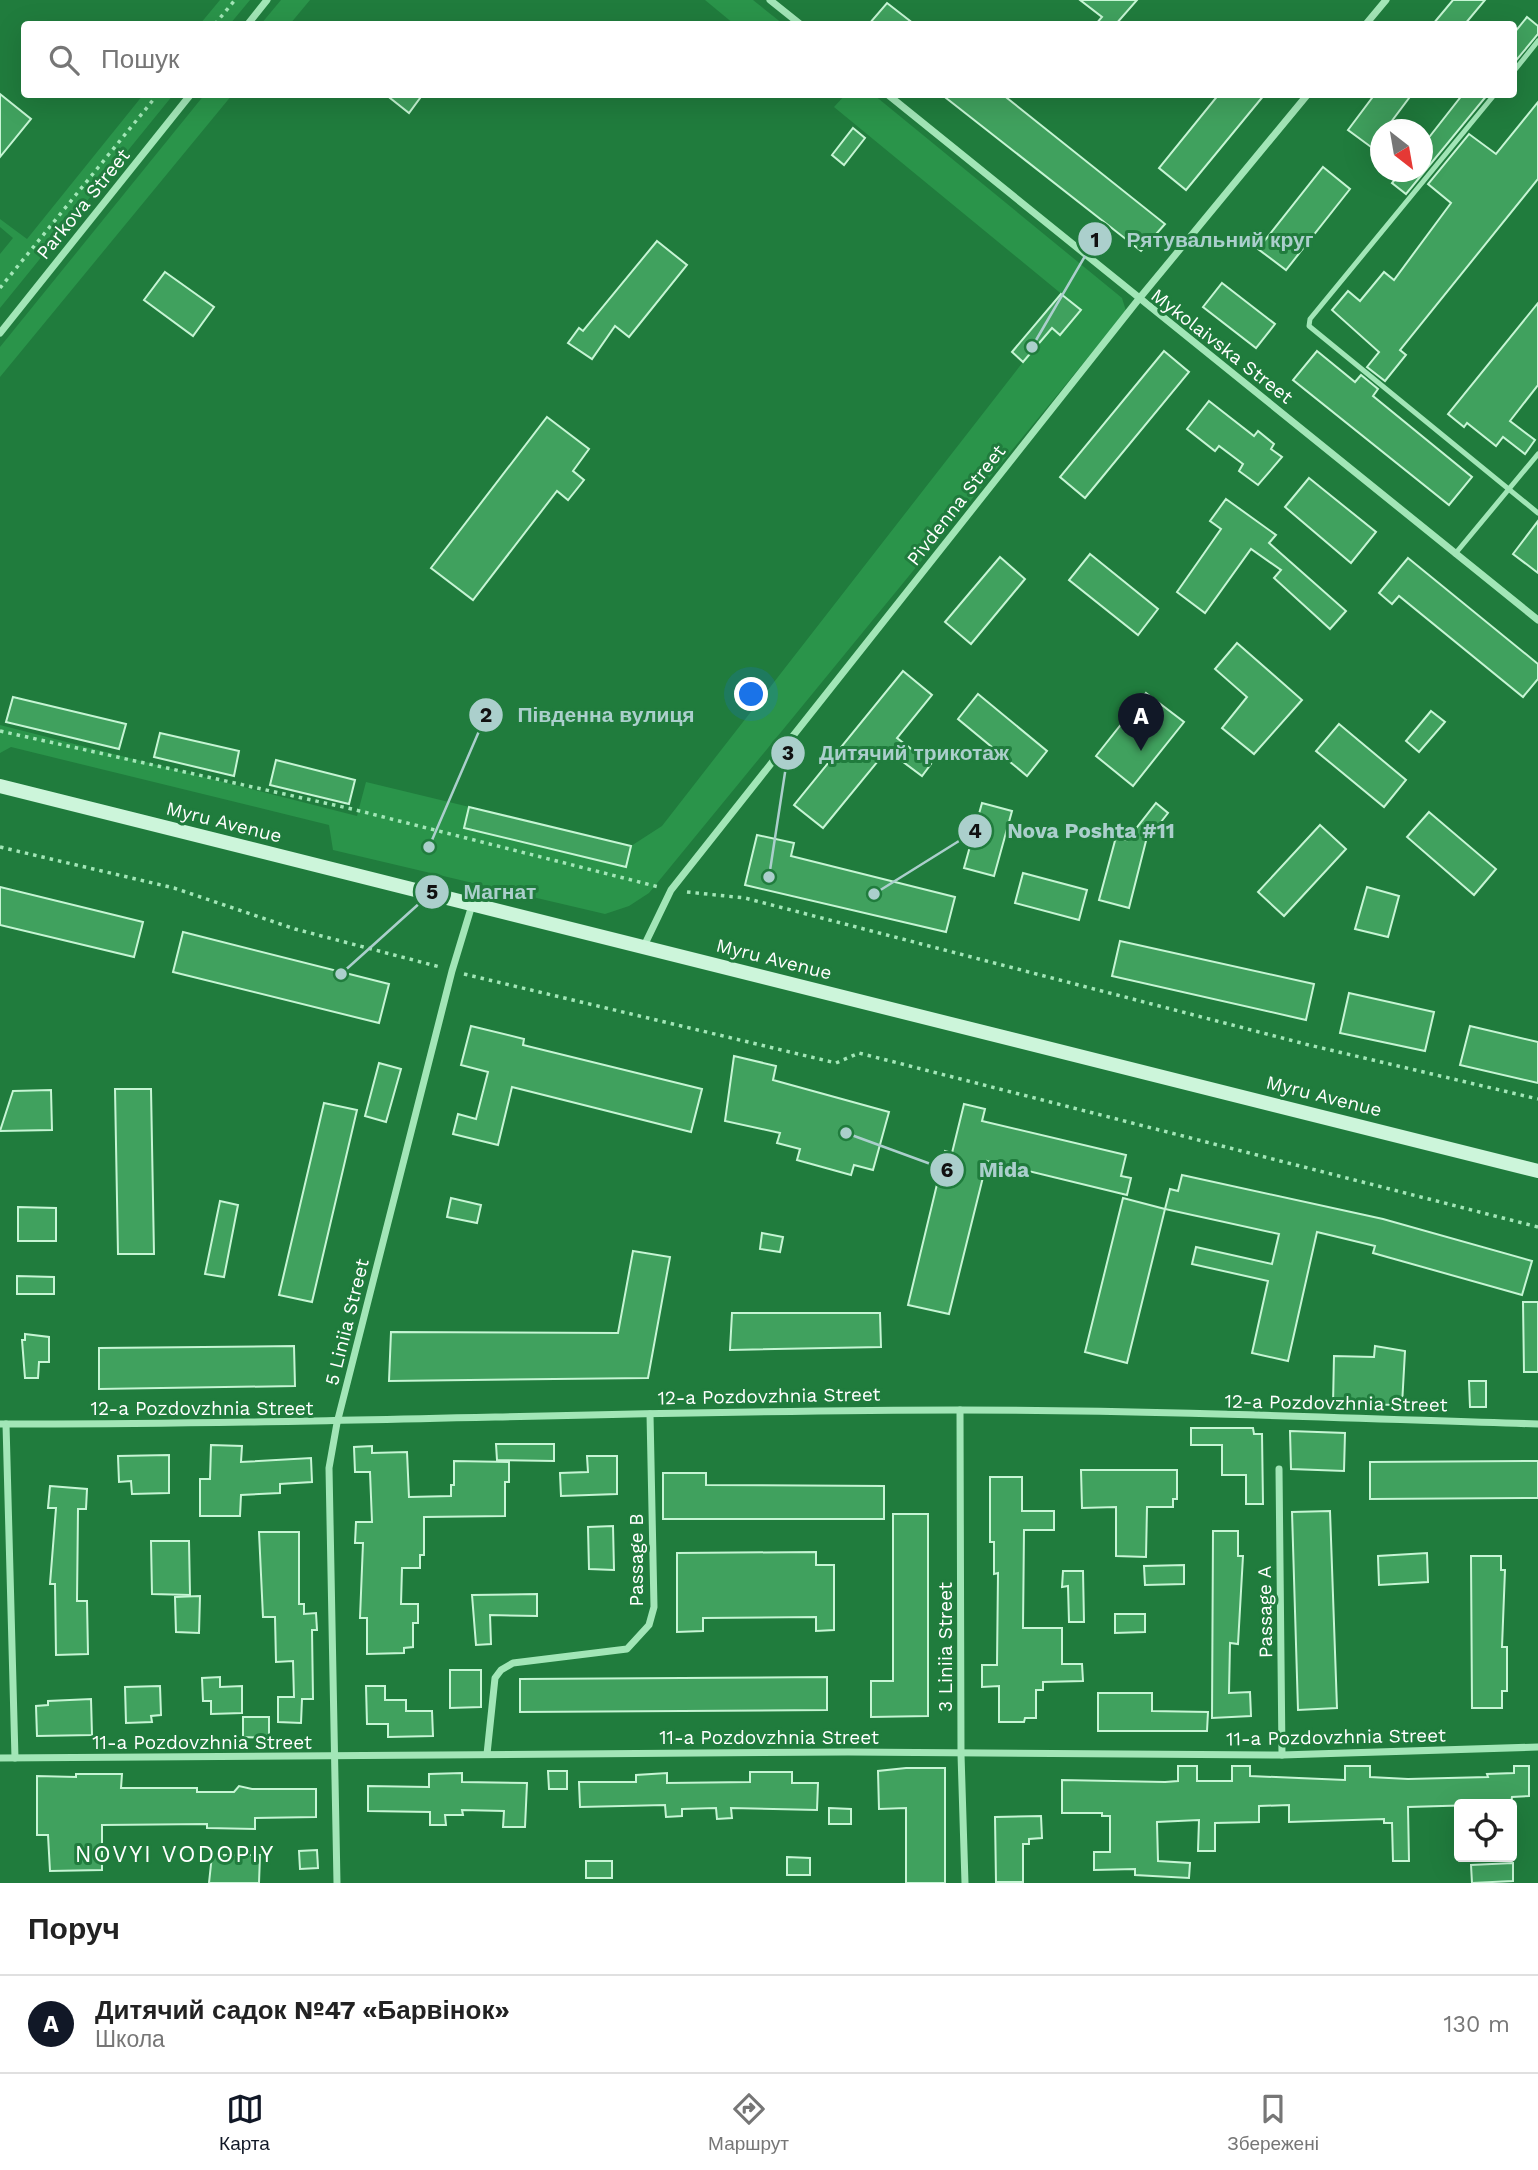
<!DOCTYPE html>
<html lang="uk">
<meta charset="utf-8">
<style>
body{margin:0;font-family:"Work Sans",sans-serif;background:#f2f2f2;color:#222}
.controls{position:absolute;right:21px;bottom:21px;display:grid;overflow:hidden;border-radius:7px;box-shadow:0 7px 28px #0002}
.controls button{width:63px;height:63px;display:grid;place-items:center;padding:0;border:0;border-bottom:2px solid #e0e0e0;background:#fff;color:#222;font:35px sans-serif}
.compass{position:absolute;left:1370px;top:119px;width:63px;height:63px;border-radius:50%;background:#fff;box-shadow:0 7px 28px #0002;rotate:149deg}
.you{position:absolute;left:752px;top:695px;width:24px;height:24px;margin:-18px;border:5px solid #fff;border-radius:50%;background:#1a73e8;box-shadow:0 0 0 10px #1a73e833}
.badge{display:grid;place-items:center;width:46px;height:46px;border-radius:50%;background:#111827;color:#fff;font-size:23px;font-weight:700}
.pin{position:absolute;translate:-50% -58px;filter:drop-shadow(0 2px 4px #0008)}
.pin::after{content:'';position:absolute;top:37px;width:24px;height:21px;background:inherit;clip-path:polygon(0 0,100% 0,50% 100%)}
.list{margin:0;padding:0;list-style:none}
h2{display:flex;justify-content:space-between;align-items:center;height:91px;margin:0;padding:0 28px;font-size:30px}
h2 small{font-size:23px;font-weight:400;color:#767676}
.list li{display:grid;grid-template-columns:46px 1fr auto;gap:21px;align-items:center;box-sizing:border-box;height:98px;padding:0 28px;border-top:2px solid #e0e0e0}
.list b{display:block;font-size:26px;white-space:nowrap}
.list p{margin:0;font-size:23px;white-space:nowrap;color:#767676}
.list em{font-size:23px;font-style:normal;color:#767676}
.icon{flex:none;width:38px;height:38px;fill:none;stroke:currentColor;stroke-width:2;stroke-linecap:round;stroke-linejoin:round}
.map{position:relative;flex:none;width:1538px;height:1883px;overflow:hidden}
.search{position:absolute;background:#fff;box-shadow:0 7px 28px #0002;left:21px;right:21px;top:21px;height:77px;display:flex;align-items:center;gap:18px;box-sizing:border-box;padding:0 24px;border-radius:7px;color:#767676;font-size:26px}
.sheet{height:189px;background:#fff}
nav{display:flex;justify-content:space-around;align-items:center;box-sizing:border-box;height:98px;border-top:2px solid #e0e0e0;background:#fff;font-size:19px;color:#767676}
nav a{display:grid;justify-items:center;gap:4px}
nav .on{color:#111827}
.map>svg:first-child{display:block}
</style>
<div class="map">
<svg width="1538" height="1883" viewBox="0 0 1538 1883">
<rect width="100%" height="100%" fill="#207c3d"/>
<g fill="#2a944a">
<polygon points="220,0 250,0 230,24 200,24"/>
<polygon points="281,0 310,0 290,24 261,24"/>
<polygon points="705,0 753,0 783,24 734,24"/>
<polygon points="205,94 232,95 0,377 0,347"/>
<polygon points="143,95 173,95 0,308 0,254 13,238 0,227 0,219 27,239"/>
<polygon points="845,95 874,95 1122,298 1126,311 649,893 629,906 605,914 333,850 329,825 11,747 0,753 0,725 357,816 366,782 631,846 662,826 1023,362 1052,328 1081,310 834,107"/>
</g>
<g fill="#40a15e" stroke="#c6f5d4" stroke-width="2">
<polygon points="1080,0 1137,0 1116,24 1096,24 1102,17"/>
<polygon points="1453,0 1485,0 1465,24 1433,24"/>
<polygon points="887,3 914,24 869,24"/>
<polygon points="1527,17 1538,26 1538,34 1514,63 1514,33"/>
<polygon points="0,94 31,119 0,157"/>
<polygon points="385,94 423,94 409,113"/>
<polygon points="941,94 1002,94 1165,224 1141,251"/>
<polygon points="1219,94 1265,94 1186,190 1159,168"/>
<polygon points="1375,94 1412,94 1385,130 1381,130 1381,135 1371,147 1348,130"/>
<polygon points="1463,94 1488,94 1406,194 1392,183 1401,172 1423,172 1423,145"/>
<polygon points="1538,102 1538,179 1400,350 1406,355 1385,381 1367,367 1379,352 1332,310 1348,291 1360,301 1384,272 1394,280 1451,203 1428,184 1469,134 1496,154"/>
<polygon points="853,128 865,138 844,165 832,155"/>
<polygon points="1323,167 1350,189 1286,270 1258,249"/>
<polygon points="657,241 687,265 629,337 615,326 592,359 568,343 579,328 583,331"/>
<polygon points="165,272 214,307 193,336 144,300"/>
<polygon points="1222,283 1275,324 1256,348 1203,307"/>
<polygon points="1061,294 1081,310 1060,335 1052,328 1023,362 1012,352"/>
<polygon points="1538,303 1538,385 1510,421 1535,440 1525,454 1503,437 1496,446 1467,423 1464,427 1448,414"/>
<polygon points="1164,351 1189,372 1085,498 1060,477"/>
<polygon points="1317,351 1355,382 1361,375 1378,389 1373,396 1472,477 1449,505 1293,380"/>
<polygon points="1209,401 1254,436 1258,431 1274,444 1271,449 1282,457 1258,485 1239,471 1243,464 1219,446 1215,451 1187,429"/>
<polygon points="547,417 589,449 573,471 584,480 568,500 557,491 473,600 431,568"/>
<polygon points="1309,478 1376,532 1351,563 1285,507"/>
<polygon points="1226,499 1276,535 1269,543 1346,611 1330,629 1274,578 1281,570 1251,549 1205,613 1177,592 1221,529 1210,521"/>
<polygon points="1538,521 1538,573 1513,554"/>
<polygon points="1090,554 1158,609 1138,635 1069,580"/>
<polygon points="1000,557 1025,579 971,644 945,622"/>
<polygon points="1408,558 1538,664 1538,679 1523,697 1399,596 1392,604 1379,593"/>
<polygon points="1237,643 1302,700 1254,754 1222,728 1247,697 1215,669"/>
<polygon points="903,671 932,695 897,738 931,764 922,776 887,750 823,828 794,805"/>
<polygon points="1146,693 1184,722 1133,786 1096,756"/>
<polygon points="978,694 1047,751 1027,776 958,719"/>
<polygon points="13,697 126,724 119,749 6,722"/>
<polygon points="1431,711 1445,722 1419,752 1406,741"/>
<polygon points="1339,724 1406,780 1384,807 1316,751"/>
<polygon points="160,733 239,751 234,776 154,757"/>
<polygon points="276,760 355,780 349,804 270,785"/>
<polygon points="982,803 1012,811 994,876 964,868"/>
<polygon points="1156,803 1168,813 1153,832 1149,829 1129,908 1099,900 1116,837 1127,840"/>
<polygon points="469,807 631,846 626,867 464,828"/>
<polygon points="1429,812 1496,869 1474,895 1407,837"/>
<polygon points="1320,825 1346,849 1284,916 1258,892"/>
<polygon points="757,835 794,843 791,856 955,897 946,932 745,885"/>
<polygon points="1023,873 1087,890 1079,920 1015,903"/>
<polygon points="0,887 143,922 134,957 0,925"/>
<polygon points="1367,887 1399,896 1388,937 1355,929"/>
<polygon points="183,932 389,984 379,1023 173,972"/>
<polygon points="1120,941 1314,984 1306,1020 1112,976"/>
<polygon points="1349,993 1434,1012 1425,1051 1340,1033"/>
<polygon points="471,1026 524,1039 523,1045 702,1089 691,1132 512,1087 498,1145 453,1134 458,1114 476,1119 488,1072 461,1065"/>
<polygon points="1470,1026 1538,1042 1538,1083 1460,1065"/>
<polygon points="734,1056 776,1066 773,1080 889,1112 873,1170 854,1165 851,1175 797,1160 800,1149 777,1143 780,1133 725,1121"/>
<polygon points="379,1063 401,1069 386,1122 365,1116"/>
<polygon points="115,1089 151,1089 154,1254 118,1254"/>
<polygon points="51,1090 52,1130 0,1131 13,1091"/>
<polygon points="324,1103 357,1110 312,1302 279,1295"/>
<polygon points="964,1104 985,1109 982,1121 1126,1155 1121,1176 1131,1178 1127,1195 987,1161 949,1314 908,1305 945,1151 952,1153"/>
<polygon points="1182,1175 1383,1219 1532,1261 1522,1295 1373,1253 1375,1246 1317,1232 1288,1361 1252,1353 1268,1281 1192,1264 1196,1247 1272,1264 1279,1234 1165,1209 1170,1189 1178,1191"/>
<polygon points="451,1198 481,1205 477,1223 447,1217"/>
<polygon points="1123,1198 1165,1209 1127,1363 1085,1352"/>
<polygon points="220,1201 238,1205 224,1277 205,1274"/>
<polygon points="18,1207 56,1208 56,1241 18,1241"/>
<polygon points="762,1233 783,1237 780,1252 760,1249"/>
<polygon points="633,1251 670,1257 648,1378 389,1381 391,1332 618,1333"/>
<polygon points="17,1276 54,1277 54,1294 17,1294"/>
<polygon points="1523,1302 1538,1302 1538,1372 1524,1372"/>
<polygon points="732,1313 880,1313 881,1347 730,1350"/>
<polygon points="25,1334 49,1337 49,1362 39,1362 38,1378 25,1378 22,1340 25,1340"/>
<polygon points="294,1346 295,1386 99,1389 99,1348"/>
<polygon points="1375,1346 1405,1351 1402,1405 1333,1404 1334,1356 1374,1357"/>
<polygon points="1469,1381 1486,1381 1486,1407 1470,1407"/>
<polygon points="1191,1428 1253,1428 1254,1434 1262,1434 1263,1504 1246,1504 1246,1475 1222,1475 1222,1445 1191,1445"/>
<polygon points="1290,1431 1345,1433 1344,1471 1291,1469"/>
<polygon points="496,1444 554,1444 554,1461 497,1460"/>
<polygon points="211,1445 242,1446 241,1462 311,1458 312,1482 280,1484 280,1493 241,1495 240,1516 200,1516 200,1479 210,1479"/>
<polygon points="372,1446 372,1453 407,1452 409,1497 451,1496 451,1485 454,1485 454,1461 509,1462 509,1482 505,1482 505,1516 424,1517 424,1555 420,1555 420,1568 402,1568 401,1604 418,1604 418,1623 413,1623 413,1647 404,1648 404,1653 367,1654 367,1618 360,1618 363,1543 355,1543 356,1522 372,1522 370,1472 355,1472 354,1447"/>
<polygon points="169,1455 169,1493 132,1494 131,1481 119,1482 118,1456"/>
<polygon points="587,1456 617,1456 617,1494 561,1496 560,1473 588,1472"/>
<polygon points="1538,1461 1538,1498 1370,1499 1370,1462"/>
<polygon points="1081,1470 1177,1470 1177,1499 1173,1499 1173,1507 1147,1507 1146,1557 1116,1556 1116,1507 1082,1508"/>
<polygon points="663,1473 706,1473 706,1485 884,1486 884,1519 663,1519"/>
<polygon points="990,1477 1022,1477 1022,1511 1054,1511 1054,1530 1024,1530 1023,1628 1062,1628 1062,1664 1082,1664 1083,1681 1043,1682 1043,1690 1036,1690 1036,1718 1025,1718 1024,1722 999,1722 999,1686 982,1687 982,1665 997,1665 998,1573 994,1574 994,1542 990,1542"/>
<polygon points="50,1486 87,1489 86,1509 78,1509 77,1601 87,1601 88,1654 56,1655 55,1584 50,1584 56,1508 48,1508"/>
<polygon points="1330,1511 1337,1708 1298,1710 1292,1512"/>
<polygon points="893,1514 928,1514 928,1716 871,1717 871,1681 893,1681"/>
<polygon points="613,1526 614,1570 589,1569 588,1527"/>
<polygon points="1213,1531 1238,1531 1238,1556 1243,1556 1238,1644 1230,1643 1229,1693 1250,1692 1251,1716 1212,1718"/>
<polygon points="259,1532 299,1532 299,1604 304,1604 304,1614 316,1613 317,1630 312,1630 313,1699 302,1699 301,1723 278,1722 278,1697 294,1697 293,1661 276,1662 275,1617 263,1617"/>
<polygon points="151,1541 189,1541 190,1595 152,1594"/>
<polygon points="816,1552 816,1565 834,1565 834,1630 816,1631 816,1617 703,1618 703,1631 677,1632 677,1553"/>
<polygon points="1427,1553 1428,1582 1379,1585 1378,1556"/>
<polygon points="1471,1556 1501,1556 1501,1570 1505,1570 1502,1647 1507,1647 1507,1691 1502,1691 1502,1708 1472,1708"/>
<polygon points="1184,1565 1184,1584 1145,1585 1144,1566"/>
<polygon points="1063,1571 1083,1571 1084,1622 1069,1622 1068,1586 1062,1587"/>
<polygon points="537,1594 537,1616 490,1615 491,1644 476,1645 472,1595"/>
<polygon points="200,1596 199,1633 176,1632 175,1597"/>
<polygon points="1115,1614 1145,1614 1145,1632 1115,1633"/>
<polygon points="450,1670 481,1670 481,1707 450,1708"/>
<polygon points="220,1677 220,1687 242,1686 242,1713 211,1714 211,1701 203,1701 202,1678"/>
<polygon points="827,1677 827,1710 520,1712 520,1679"/>
<polygon points="160,1686 161,1715 151,1716 152,1722 126,1723 125,1687"/>
<polygon points="366,1686 385,1686 385,1700 406,1700 406,1711 432,1711 433,1736 388,1737 388,1724 367,1724"/>
<polygon points="1098,1693 1152,1693 1152,1711 1208,1712 1207,1731 1098,1731"/>
<polygon points="91,1699 92,1735 37,1736 36,1706 48,1705 48,1701"/>
<polygon points="243,1717 269,1717 269,1738 243,1737"/>
<polygon points="1178,1766 1197,1766 1197,1781 1232,1781 1232,1766 1250,1766 1250,1776 1345,1780 1345,1766 1370,1766 1370,1777 1408,1779 1488,1777 1487,1774 1514,1773 1514,1766 1529,1766 1529,1796 1512,1797 1511,1804 1408,1807 1409,1861 1393,1861 1392,1823 1384,1823 1384,1819 1289,1822 1289,1805 1259,1806 1259,1822 1215,1823 1215,1851 1198,1851 1199,1820 1157,1822 1158,1861 1190,1863 1189,1878 1135,1875 1135,1869 1094,1870 1094,1852 1110,1852 1110,1816 1102,1816 1102,1813 1062,1813 1062,1780 1165,1782 1178,1781"/>
<polygon points="906,1768 945,1768 945,1883 906,1883 906,1808 879,1809 878,1771"/>
<polygon points="548,1771 567,1771 567,1789 549,1789"/>
<polygon points="750,1772 792,1772 792,1783 818,1783 817,1810 731,1808 732,1818 717,1819 716,1808 682,1809 682,1816 666,1817 665,1805 580,1807 579,1782 636,1782 636,1775 667,1773 667,1783 750,1782"/>
<polygon points="462,1773 462,1782 527,1783 525,1827 503,1827 504,1811 462,1810 463,1815 445,1815 446,1825 430,1825 430,1812 368,1811 368,1786 429,1787 429,1774"/>
<polygon points="76,1774 122,1774 121,1788 197,1788 197,1792 234,1792 239,1786 252,1789 316,1789 316,1817 255,1818 255,1829 207,1828 207,1824 102,1825 102,1870 50,1871 48,1835 37,1835 37,1776 76,1777"/>
<polygon points="829,1808 851,1809 851,1824 829,1824"/>
<polygon points="1041,1816 1042,1838 1029,1839 1029,1844 1023,1844 1023,1882 996,1882 995,1817"/>
<polygon points="317,1850 318,1868 300,1869 299,1851"/>
<polygon points="212,1855 260,1855 259,1883 209,1883"/>
<polygon points="787,1857 810,1858 810,1875 787,1875"/>
<rect x="586" y="1861" width="26" height="17"/>
<polygon points="1513,1863 1513,1881 1472,1883 1471,1865"/>
</g>
<g fill="none" stroke-linecap="round" stroke-linejoin="round">
<g stroke="#a2e6b7" stroke-width="3.5" stroke-dasharray="3.5 5" stroke-linecap="butt">
<polyline points="215,24 235,0"/>
<polyline points="0,288 158,94"/>
<polyline points="0,731 352,809 659,887"/>
<polyline points="0,847 174,888 295,929 440,967"/>
<polyline points="687,892 745,898 1309,1045 1538,1099"/>
<polyline points="464,974 836,1063 859,1053 1538,1227"/>
</g>
<g stroke="#a2e6b7" stroke-width="5">
<polyline points="1514,71 1538,41"/>
<polyline points="1495,94 1310,319 1309,326 1538,513"/>
<polyline points="1455,554 1538,454"/>
</g>
<g stroke="#a2e6b7" stroke-width="7">
<polyline points="770,0 800,24"/>
<polyline points="248,24 267,0"/>
<polyline points="1366,24 1386,0"/>
<polyline points="887,94 1538,620"/>
<polyline points="0,333 191,94"/>
<polyline points="644,946 671,890 1138,300 1308,94"/>
<polyline points="960,1410 961,1754 965,1883"/>
<path d="M0,1424C320,1425 639,1410 958,1410C1152,1410 1345,1418 1538,1424"/>
<polyline points="6,1424 15,1758"/>
<polyline points="1279,1469 1282,1755"/>
<polyline points="487,1754 495,1678 501,1670 513,1663 627,1649 649,1625 654,1607 650,1414"/>
<polyline points="0,1758 848,1752 1282,1755 1538,1747"/>
<polyline points="337,1883 329,1468 337,1423 452,971 472,905"/>
</g>
<polyline stroke="#ccf5da" stroke-width="14" points="0,786 1538,1171"/>
</g>
<g text-anchor="middle" dominant-baseline="central" stroke-width="6" stroke-linejoin="round" paint-order="stroke">
<g font-size="19" fill="#fff" stroke="#207c3d">
<text transform="translate(83 204) rotate(-51)">Parkova Street</text>
<text transform="translate(1222 346) rotate(38)">Mykolaivska Street</text>
<text transform="translate(956 505) rotate(-52)">Pivdenna Street</text>
<text transform="translate(224 822) rotate(14)">Myru Avenue</text>
<text transform="translate(774 959) rotate(14)">Myru Avenue</text>
<text transform="translate(1324 1096) rotate(14)">Myru Avenue</text>
<text transform="translate(347 1322) rotate(-76)">5 Liniia Street</text>
<text transform="translate(769 1396) rotate(-1)">12-a Pozdovzhnia Street</text>
<text transform="translate(1336 1403) rotate(1)">12-a Pozdovzhnia Street</text>
<text x="202" y="1408">12-a Pozdovzhnia Street</text>
<text transform="translate(636 1560) rotate(-90)">Passage B</text>
<text transform="translate(1265 1612) rotate(-91)">Passage A</text>
<text transform="translate(945 1647) rotate(-90)">3 Liniia Street</text>
<text x="769" y="1737">11-a Pozdovzhnia Street</text>
<text transform="translate(1336 1737) rotate(-1)">11-a Pozdovzhnia Street</text>
<text x="202" y="1742">11-a Pozdovzhnia Street</text>
</g>
<g font-size="23" letter-spacing="2" fill="#fff" stroke="#207c3d">
<text x="175" y="1854">NOVYI VODOPIY</text>
</g>
</g>
<path fill="none" stroke="#abcfcc" stroke-width="2.5" d="M1032 347L1095 239M429 847L486 715M769 877L788 753M874 894L975 831M341 974L432 892M846 1133L947 1170"/>
<g fill="#abcfcc" stroke="#207c3d" stroke-width="2.5">
<circle cx="1032" cy="347" r="7"/>
<circle cx="429" cy="847" r="7"/>
<circle cx="769" cy="877" r="7"/>
<circle cx="874" cy="894" r="7"/>
<circle cx="341" cy="974" r="7"/>
<circle cx="846" cy="1133" r="7"/>
<circle cx="1095" cy="239" r="18"/>
<circle cx="486" cy="715" r="18"/>
<circle cx="788" cy="753" r="18"/>
<circle cx="975" cy="831" r="18"/>
<circle cx="432" cy="892" r="18"/>
<circle cx="947" cy="1170" r="18"/>
</g>
<g font-size="21" text-anchor="middle" font-weight="bold" fill="#111">
<text x="1095" y="247">1</text>
<text x="486" y="722">2</text>
<text x="788" y="760">3</text>
<text x="975" y="838">4</text>
<text x="432" y="899">5</text>
<text x="947" y="1177">6</text>
</g>
<g font-size="21" text-anchor="middle" font-weight="bold" fill="#abcfcc" stroke="#207c3d" stroke-width="6" stroke-linejoin="round" paint-order="stroke">
<text x="1220" y="247">Рятувальний круг</text>
<text x="606" y="722">Південна вулиця</text>
<text x="914" y="760">Дитячий трикотаж</text>
<text x="1091" y="838">Nova Poshta #11</text>
<text x="500" y="899">Магнат</text>
<text x="1004" y="1177">Mida</text>
</g>
</svg>
<div class="controls">
<button><svg class="icon" aria-label="locate" viewBox="0 0 24 24"><circle cx="12" cy="12" r="6"/><path d="M12 2v4M12 18v4M2 12h4M18 12h4"/></svg></button>
</div>
<svg class="compass" viewBox="-18 -18 36 36"><path d="M0-13l5 13h-10z" fill="#e53935"/><path d="M0 13l5-13h-10z" fill="#767676"/></svg>
<div class="you"></div>
<div class="pin badge" style="left:1141px;top:751px">A</div>
<div class="search"><svg class="icon" aria-label="search" viewBox="0 0 24 24"><circle cx="10" cy="10" r="6"/><path d="M15 15l6 6"/></svg>Пошук</div>
</div>
<section class="sheet">
<h2>Поруч<small></small></h2>
<ul class="list">
<li><span class="badge">A</span><div><b>Дитячий садок №47 «Барвінок»</b><p>Школа</p></div><em>130 m</em></li>
</ul>
</section>
<nav>
<a class="on"><svg class="icon" aria-label="map" viewBox="0 0 24 24"><path d="M3 6l6-2 6 2 6-2v14l-6 2-6-2-6 2zM9 4v14M15 6v14"/></svg>Карта</a>
<a><svg class="icon" aria-label="directions" viewBox="0 0 24 24"><path d="M12 3l9 9-9 9-9-9zM9 14v-3h6M13 9l2 2-2 2"/></svg>Маршрут</a>
<a><svg class="icon" aria-label="saved" viewBox="0 0 24 24"><path d="M7 4h10v16l-5-4-5 4z"/></svg>Збережені</a>
</nav>
